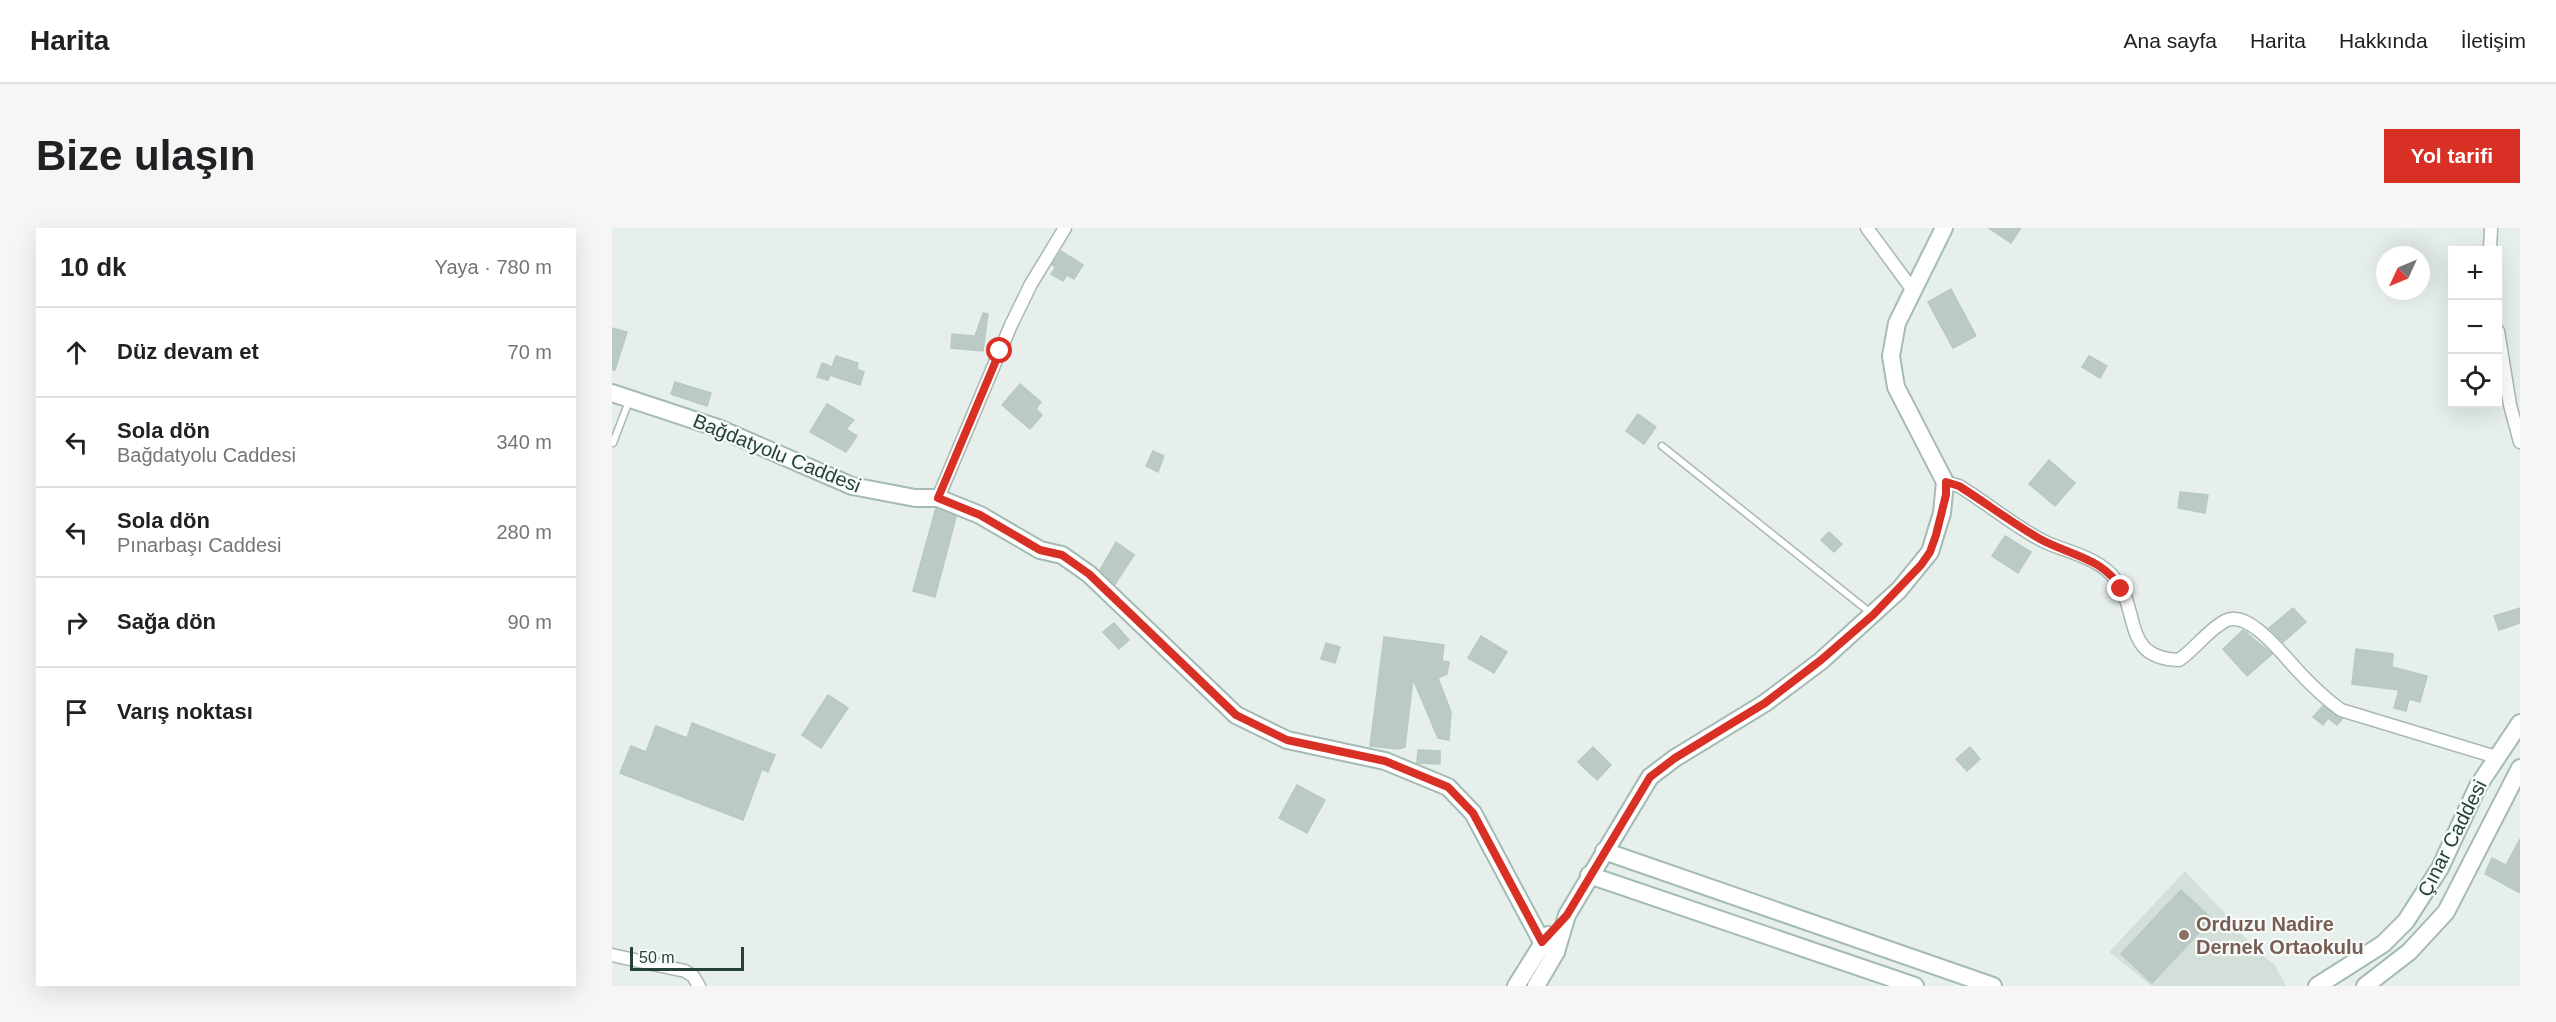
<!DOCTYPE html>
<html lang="tr">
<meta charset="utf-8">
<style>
body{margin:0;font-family:Helvetica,sans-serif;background:#f6f6f6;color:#202124}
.controls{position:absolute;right:18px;top:18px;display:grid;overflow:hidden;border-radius:0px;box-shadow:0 6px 24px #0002}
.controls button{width:54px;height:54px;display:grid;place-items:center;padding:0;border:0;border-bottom:2px solid #e0e0e0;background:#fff;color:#202124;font:30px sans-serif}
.compass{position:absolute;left:1764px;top:18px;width:54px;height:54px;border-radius:50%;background:#fff;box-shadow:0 6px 24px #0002;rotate:226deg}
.scale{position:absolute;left:18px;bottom:15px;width:114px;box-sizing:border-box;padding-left:6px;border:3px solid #24423a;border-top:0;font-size:16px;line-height:21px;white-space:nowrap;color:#24423a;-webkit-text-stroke:4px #f7fbf9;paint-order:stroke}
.stop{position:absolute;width:18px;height:18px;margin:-14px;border:4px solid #d93025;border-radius:50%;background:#fff}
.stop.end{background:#d93025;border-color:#fff;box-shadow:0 2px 6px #0008}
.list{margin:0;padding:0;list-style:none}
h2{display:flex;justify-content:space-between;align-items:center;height:78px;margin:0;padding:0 24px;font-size:26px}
h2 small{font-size:20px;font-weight:400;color:#757577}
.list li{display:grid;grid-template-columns:39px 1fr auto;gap:18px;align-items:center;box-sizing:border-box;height:90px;padding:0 24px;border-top:2px solid #e0e0e0}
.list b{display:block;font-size:22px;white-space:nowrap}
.list p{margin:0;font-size:20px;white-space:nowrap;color:#757577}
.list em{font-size:20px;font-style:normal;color:#757577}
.icon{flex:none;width:33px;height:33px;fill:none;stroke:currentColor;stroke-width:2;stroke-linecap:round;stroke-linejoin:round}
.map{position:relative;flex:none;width:1908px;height:758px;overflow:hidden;border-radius:0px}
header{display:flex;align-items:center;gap:36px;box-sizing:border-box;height:84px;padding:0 30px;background:#fff;border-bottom:2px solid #e0e0e0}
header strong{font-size:28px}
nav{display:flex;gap:33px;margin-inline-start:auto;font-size:21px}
.intro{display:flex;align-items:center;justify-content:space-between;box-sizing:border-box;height:144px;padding:0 36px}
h1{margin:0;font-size:42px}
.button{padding:15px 27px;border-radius:0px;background:#d93025;color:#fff;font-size:21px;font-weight:700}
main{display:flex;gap:36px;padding:0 36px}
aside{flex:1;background:#fff;border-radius:0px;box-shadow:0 6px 24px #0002}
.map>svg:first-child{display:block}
</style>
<header>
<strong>Harita</strong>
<nav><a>Ana sayfa</a><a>Harita</a><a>Hakkında</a><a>İletişim</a></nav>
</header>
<div class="intro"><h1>Bize ulaşın</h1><a class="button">Yol tarifi</a></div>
<main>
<aside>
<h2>10 dk<small>Yaya · 780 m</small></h2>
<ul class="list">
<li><svg class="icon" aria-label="ahead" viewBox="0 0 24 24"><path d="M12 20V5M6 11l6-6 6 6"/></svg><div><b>Düz devam et</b></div><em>70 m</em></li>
<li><svg class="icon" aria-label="left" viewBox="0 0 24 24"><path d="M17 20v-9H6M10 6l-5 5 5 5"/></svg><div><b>Sola dön</b><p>Bağdatyolu Caddesi</p></div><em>340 m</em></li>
<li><svg class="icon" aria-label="left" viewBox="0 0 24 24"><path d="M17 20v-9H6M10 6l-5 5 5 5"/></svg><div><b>Sola dön</b><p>Pınarbaşı Caddesi</p></div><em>280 m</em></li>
<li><svg class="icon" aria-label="right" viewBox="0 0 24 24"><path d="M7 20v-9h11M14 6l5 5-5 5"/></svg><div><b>Sağa dön</b></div><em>90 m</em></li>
<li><svg class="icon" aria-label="arrive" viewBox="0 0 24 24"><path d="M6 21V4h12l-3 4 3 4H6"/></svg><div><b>Varış noktası</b></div></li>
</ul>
</aside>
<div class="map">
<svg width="1908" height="758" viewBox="0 0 1908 758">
<rect width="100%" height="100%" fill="#e6efeb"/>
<polygon fill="#d4dfda" points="1573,643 1621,694 1642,721 1662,736 1674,758 1540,758 1497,724"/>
<g fill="#bbcac4" stroke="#b8c9c2" stroke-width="1.5">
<polygon points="1377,0 1409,0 1399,15"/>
<polygon points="449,23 471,37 462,51 455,47 451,53 439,46 444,39 440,37"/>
<polygon points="1339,61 1364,108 1341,120 1316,74"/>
<polygon points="371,85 376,86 371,123 339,120 340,106 363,108"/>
<polygon points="0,100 15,104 3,142 0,142"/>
<polygon points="224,128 246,135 245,141 252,144 248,157 218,147 216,152 205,149 210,135 220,139"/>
<polygon points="1477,128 1495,138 1488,150 1470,139"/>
<polygon points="63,154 99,165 95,178 59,166"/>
<polygon points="408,156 429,174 424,181 430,187 418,201 390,177"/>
<polygon points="215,176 242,192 234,201 245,208 234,224 198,204"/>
<polygon points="1026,186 1044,199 1032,216 1014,203"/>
<polygon points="541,223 552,228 546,244 534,238"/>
<polygon points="1437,232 1463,255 1443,278 1417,256"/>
<polygon points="1568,264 1596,267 1593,285 1566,280"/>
<polygon points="324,280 344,289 323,369 301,363"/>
<polygon points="1217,304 1230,316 1222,324 1209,312"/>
<polygon points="1393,308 1419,324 1406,345 1380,328"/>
<polygon points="504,314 522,327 503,356 488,342"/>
<polygon points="1681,380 1694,394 1671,414 1657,400"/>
<polygon points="1908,380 1908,395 1887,402 1882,388"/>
<polygon points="502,395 517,412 507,421 491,404"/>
<polygon points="1631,402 1660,426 1635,448 1611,421"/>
<polygon points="869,408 895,424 882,445 856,430"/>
<polygon points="772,409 832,417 830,433 837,434 835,446 826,450 839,484 837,512 826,510 801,451 793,519 786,521 758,518"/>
<polygon points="714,415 728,419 723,435 709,431"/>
<polygon points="1744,421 1781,426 1780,439 1815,448 1808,474 1797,471 1794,483 1782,480 1787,462 1740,456"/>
<polygon points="216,467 236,480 209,520 190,507"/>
<polygon points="1711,478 1730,491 1725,497 1716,490 1711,497 1701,489"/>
<polygon points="80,495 163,527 156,544 150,541 131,592 8,545 19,518 34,524 44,498 75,510"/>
<polygon points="981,519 999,537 985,552 966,534"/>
<polygon points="1358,519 1368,531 1355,543 1344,531"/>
<polygon points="806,522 828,523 828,536 805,535"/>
<polygon points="685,557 713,572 695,605 667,590"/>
<polygon points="1908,611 1908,665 1873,646 1880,630 1894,637"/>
<polygon points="1569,662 1600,691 1540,755 1509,726"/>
</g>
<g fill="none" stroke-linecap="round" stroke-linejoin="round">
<g stroke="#a8b8b2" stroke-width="9">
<g id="lane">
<polyline points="1,215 17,173"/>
<polyline points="1050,218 1260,386"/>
</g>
</g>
<g stroke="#a8b8b2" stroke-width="15">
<g id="street">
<polyline points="1255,0 1300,61"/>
<polyline points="1878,22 1879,0"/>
<polyline points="1886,103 1898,177 1908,214"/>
<path d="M1333,254L1347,258C1375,275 1402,298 1431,313C1454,324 1487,329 1503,351C1529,383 1509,430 1567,432C1583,421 1596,402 1613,393C1637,380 1673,430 1688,445C1701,459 1714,471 1729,482L1884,529"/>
<polyline points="326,270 399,97 419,56 453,0"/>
<polyline points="0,727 73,743 81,748 87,758"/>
</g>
</g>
<g stroke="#a4bbb3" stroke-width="20">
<g id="secondary">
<polyline points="0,165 106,200 240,258 303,270 326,270 368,287 428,322 450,327 477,346 624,487 675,512 773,533 836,559 861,585 930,714 944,724"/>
<polyline points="992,623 1381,758"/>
<polyline points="977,647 1303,758"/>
<polyline points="904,758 936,707"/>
<polyline points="924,758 944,724 955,687 1038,549 1063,530 1153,475 1209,433 1287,362 1318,324 1330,285 1333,254 1284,159 1279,128 1285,95 1332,0"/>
<polyline points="1705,758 1771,716 1794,693 1828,640 1866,558 1908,495"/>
<polyline points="1753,758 1797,724 1834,684 1908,540"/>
</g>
</g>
<use href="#lane" stroke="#fff" stroke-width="6"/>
<use href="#street" stroke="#fff" stroke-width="12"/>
<use href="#secondary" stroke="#fff" stroke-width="16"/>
</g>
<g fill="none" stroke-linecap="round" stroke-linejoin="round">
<path stroke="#d93025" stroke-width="8" d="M388,123L326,270L368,287L428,322L450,327L477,346L624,487L675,512L773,533L836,559L861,585L930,714L955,687L1038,549L1063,530L1153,475L1209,432L1261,387L1309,337L1318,324L1324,307L1334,267V254L1347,258C1374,275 1400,295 1428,311C1457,327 1492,330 1509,361"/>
</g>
<circle fill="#8d6e63" stroke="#f7fbf9" stroke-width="2" cx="1572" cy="707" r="6"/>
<g text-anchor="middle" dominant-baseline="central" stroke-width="4.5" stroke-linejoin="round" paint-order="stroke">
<g font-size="20" fill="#24423a" stroke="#f7fbf9">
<text transform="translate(165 225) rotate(22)">Bağdatyolu Caddesi</text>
<text transform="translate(1840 610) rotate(-63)">Çınar Caddesi</text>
</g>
<g font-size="20" font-weight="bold" fill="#785e54" stroke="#f7fbf9" text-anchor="start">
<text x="1584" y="696">Orduzu Nadire<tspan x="1584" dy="23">Dernek Ortaokulu</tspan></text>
</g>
</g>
</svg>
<div class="controls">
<button>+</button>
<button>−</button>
<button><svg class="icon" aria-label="locate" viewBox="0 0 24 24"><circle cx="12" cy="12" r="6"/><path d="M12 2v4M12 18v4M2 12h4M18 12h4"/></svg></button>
</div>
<svg class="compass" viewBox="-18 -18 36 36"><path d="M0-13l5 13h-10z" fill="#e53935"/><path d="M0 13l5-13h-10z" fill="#757577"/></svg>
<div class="scale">50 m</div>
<div class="stop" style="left:388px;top:123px"></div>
<div class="stop end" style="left:1509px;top:361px"></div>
</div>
</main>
